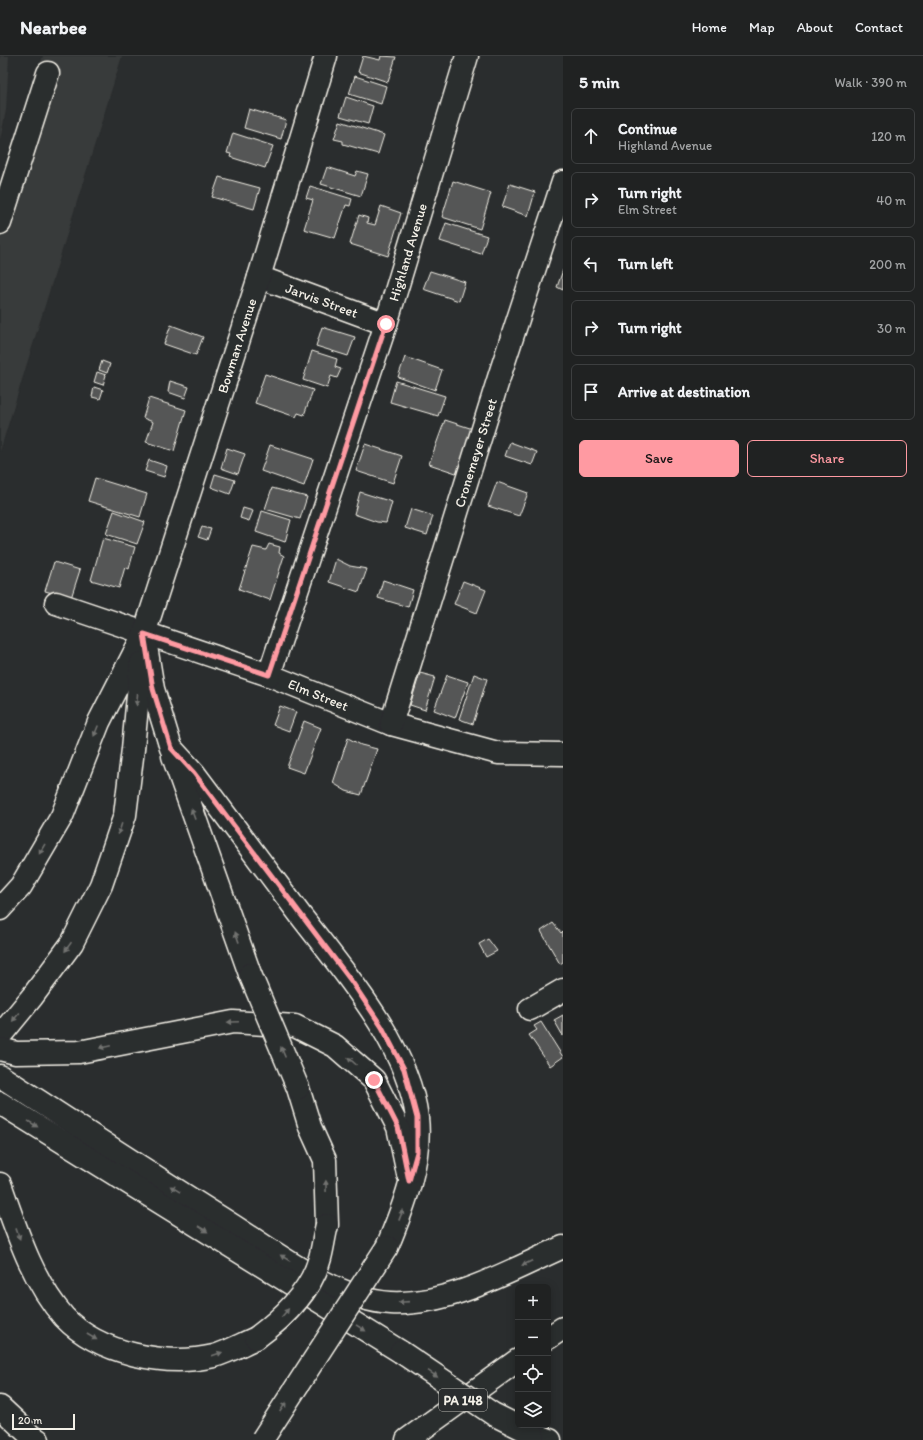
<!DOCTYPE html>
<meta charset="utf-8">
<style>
body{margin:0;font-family:Itim,sans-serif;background:#282a2a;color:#f1f3f6}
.controls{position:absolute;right:12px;bottom:12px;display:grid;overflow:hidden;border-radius:6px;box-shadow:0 2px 10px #0003}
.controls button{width:36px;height:36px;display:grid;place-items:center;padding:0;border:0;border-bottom:1px solid #3d3f40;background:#202222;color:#f1f3f6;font:20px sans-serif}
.scale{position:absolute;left:12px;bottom:10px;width:63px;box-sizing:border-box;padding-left:4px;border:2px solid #f4f1e8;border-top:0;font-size:11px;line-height:14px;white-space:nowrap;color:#f4f1e8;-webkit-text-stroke:3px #2a2d2e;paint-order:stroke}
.stop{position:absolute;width:12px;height:12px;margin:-9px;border:3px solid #ff9aa2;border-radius:50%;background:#fff}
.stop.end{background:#ff9aa2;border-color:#fff;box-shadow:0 1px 4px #0008}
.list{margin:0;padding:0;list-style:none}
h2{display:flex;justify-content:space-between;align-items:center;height:52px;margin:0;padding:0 16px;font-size:17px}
h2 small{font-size:13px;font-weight:400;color:#a2a4a5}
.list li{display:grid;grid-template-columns:26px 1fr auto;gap:12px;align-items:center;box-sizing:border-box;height:56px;margin:0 8px 8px;padding:0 8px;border:1px solid #3d3f40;border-radius:6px}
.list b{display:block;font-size:15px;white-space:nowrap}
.list p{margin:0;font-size:13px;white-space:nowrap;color:#a2a4a5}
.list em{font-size:13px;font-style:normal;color:#a2a4a5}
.actions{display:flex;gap:8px;padding:12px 16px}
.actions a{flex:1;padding:9px 0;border:1px solid #ff9aa2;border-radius:6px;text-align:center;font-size:14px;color:#ff9aa2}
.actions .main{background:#ff9aa2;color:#111}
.icon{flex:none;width:22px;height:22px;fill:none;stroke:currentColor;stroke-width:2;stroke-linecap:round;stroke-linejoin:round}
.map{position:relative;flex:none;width:563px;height:1384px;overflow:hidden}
header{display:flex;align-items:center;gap:24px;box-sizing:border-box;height:56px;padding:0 20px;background:#202222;border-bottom:1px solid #3d3f40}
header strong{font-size:19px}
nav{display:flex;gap:22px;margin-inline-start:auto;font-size:14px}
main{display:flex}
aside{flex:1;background:#202222}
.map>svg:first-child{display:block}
</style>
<header>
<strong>Nearbee</strong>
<nav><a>Home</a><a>Map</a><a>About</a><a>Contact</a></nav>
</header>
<main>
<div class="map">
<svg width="563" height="1384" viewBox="0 0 563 1384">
<rect width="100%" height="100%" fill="#2a2d2e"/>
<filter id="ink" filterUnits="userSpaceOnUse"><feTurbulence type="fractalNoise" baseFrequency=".025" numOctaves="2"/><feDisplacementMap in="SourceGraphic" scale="8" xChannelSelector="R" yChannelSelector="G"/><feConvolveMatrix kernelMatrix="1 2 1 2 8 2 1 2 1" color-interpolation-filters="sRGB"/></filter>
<g filter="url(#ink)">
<g fill="#373a3a">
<polygon points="0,0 9,0 6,54 0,84"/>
<polygon points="43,0 122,0 0,395 0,133"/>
</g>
<g fill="#555756" stroke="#f4f1e8">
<polygon points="363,0 380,4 381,0 396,1 388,26 358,16"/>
<polygon points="355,20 386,30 381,48 349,38"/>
<polygon points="346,41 373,50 368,68 340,60"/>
<polygon points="249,53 286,64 281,83 244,72"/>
<polygon points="340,65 384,79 378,98 343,88 343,85 334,83"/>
<polygon points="233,77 273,90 265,112 230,101 231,98 227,97"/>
<polygon points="327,111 355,120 357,115 368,118 361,140 321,128"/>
<polygon points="219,121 260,132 254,153 212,141"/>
<polygon points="453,125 491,137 480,173 442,161"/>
<polygon points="510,128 535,136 528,160 502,151"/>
<polygon points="310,130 352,143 350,150 346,149 335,182 304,173 313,144 306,142"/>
<polygon points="381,150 401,157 388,200 350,188 359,159 368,162 367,167 375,169"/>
<polygon points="446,167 487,180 481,198 440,185"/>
<polygon points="563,214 563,234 557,231"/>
<polygon points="430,215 465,226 459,245 423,233"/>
<polygon points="171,269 203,281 196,299 164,288"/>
<polygon points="322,271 355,281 348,300 316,290"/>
<polygon points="312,295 337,303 335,311 341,313 337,322 331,320 327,332 303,324"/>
<polygon points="405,301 442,314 435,334 398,321"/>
<polygon points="102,305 110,308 107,317 99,314"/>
<polygon points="97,316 106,319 103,329 94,326"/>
<polygon points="265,318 313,334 304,359 298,357 296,361 255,347"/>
<polygon points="170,325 189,331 185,342 168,336"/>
<polygon points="396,325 445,340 438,360 390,346"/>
<polygon points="94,331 103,334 100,343 92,341"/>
<polygon points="149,342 186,354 174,395 146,386 153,366 143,362"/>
<polygon points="445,364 473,373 459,418 429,408"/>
<polygon points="510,386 537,396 532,409 505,400"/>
<polygon points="365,388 402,400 393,427 356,415"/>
<polygon points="270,389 313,403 304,430 261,415"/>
<polygon points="227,392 245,398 238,418 221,412"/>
<polygon points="149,404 167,410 164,421 145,415"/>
<polygon points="215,418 235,424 230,438 211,431"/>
<polygon points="95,422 147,438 140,461 88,445"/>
<polygon points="497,426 528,437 519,460 488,450"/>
<polygon points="272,432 307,441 300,463 265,453"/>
<polygon points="360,436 392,446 386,467 377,466 354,458"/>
<polygon points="243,452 253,455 249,465 240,462"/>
<polygon points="411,453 433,460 427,479 405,472"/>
<polygon points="114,455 145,466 137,488 106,478"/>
<polygon points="262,455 291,464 285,486 256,476"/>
<polygon points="202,471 211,473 207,484 198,481"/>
<polygon points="103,482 135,491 129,513 125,511 119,532 91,524"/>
<polygon points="269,488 280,491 279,497 284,500 270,544 239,533 253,491 266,494"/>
<polygon points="336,503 350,510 367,513 359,536 329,526"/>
<polygon points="54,506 80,514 71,542 45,535"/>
<polygon points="383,524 413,534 408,551 378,542"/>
<polygon points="463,525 486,534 477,557 454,548"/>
<polygon points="420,617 435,621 425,654 410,649"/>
<polygon points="474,618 487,623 473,668 459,663"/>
<polygon points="447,619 468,626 455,662 434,654"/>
<polygon points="280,650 296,656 289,675 273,669"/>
<polygon points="304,665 321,672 304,717 287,711"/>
<polygon points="348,682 361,689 377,693 361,739 346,735 333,727"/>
<polygon points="553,867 561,877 563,875 563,906 560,908 541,875"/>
<polygon points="488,883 497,895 486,901 479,888"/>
<polygon points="563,959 563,980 554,964"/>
<polygon points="541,966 563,1001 550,1010 529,979 537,974 534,970"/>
</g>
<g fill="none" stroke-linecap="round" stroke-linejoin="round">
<g stroke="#f4f1e8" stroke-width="25">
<g id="minor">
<polyline points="0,167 48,17"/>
<path id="s1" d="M259,221L386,268"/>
<path id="s2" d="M56,547L269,619L391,668L498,697L563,698"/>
<path id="s3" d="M269,619L386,268L467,0"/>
<path id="s4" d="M391,668L501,315L563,126"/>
<polyline points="530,953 563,934"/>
<polyline points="0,1351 31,1380 38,1384"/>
</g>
</g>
<g stroke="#f4f1e8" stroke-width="25">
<g id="major">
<path d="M144,578L153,633L171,692L194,717C230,765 265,812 301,860C345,917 408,989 417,1062C422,1103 403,1153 387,1191"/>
<polyline points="173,700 250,918"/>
<path id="s5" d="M0,853L21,830L62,760L99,666L144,578L259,221L326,0"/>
<polyline points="0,980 32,941 72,887 101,829 125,759 133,693 141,607"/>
<polyline points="0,993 16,997 79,996 233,966 295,970 335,990 374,1024 398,1071 408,1118"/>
<path d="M0,1020C76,1069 152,1119 229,1167C275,1196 336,1244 391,1247C449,1250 511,1214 563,1191"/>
<polyline points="298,1032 310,1071 325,1104 327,1169"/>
<polyline points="0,1047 401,1296"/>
<path d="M0,1128C16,1173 32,1225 64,1261C99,1298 166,1311 214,1300C228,1296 242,1288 256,1282"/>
<polyline points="548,1282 563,1272"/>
<polyline points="533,1378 550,1384"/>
<polyline points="407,1384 518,1304"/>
</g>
</g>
<use href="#minor" stroke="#2a2d2e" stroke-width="22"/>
<use href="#major" stroke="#2a2d2e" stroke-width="22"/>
<g stroke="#f4f1e8" stroke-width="25" stroke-linecap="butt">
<g id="major-bridge">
<polyline points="250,918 298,1032"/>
<path d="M256,1282C283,1262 311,1236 320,1202C323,1191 324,1180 327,1169"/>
<polyline points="401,1296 493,1358 533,1378"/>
<polyline points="262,1384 387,1191"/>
</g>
</g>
<use href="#major-bridge" stroke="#2a2d2e" stroke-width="22"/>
</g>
<defs><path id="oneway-solid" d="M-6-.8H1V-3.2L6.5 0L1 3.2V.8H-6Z"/></defs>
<g fill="#71726f">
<use href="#oneway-solid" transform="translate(137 644) rotate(95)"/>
<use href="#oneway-solid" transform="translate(96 675) rotate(112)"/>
<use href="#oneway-solid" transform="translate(193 758) rotate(-110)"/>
<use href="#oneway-solid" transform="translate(120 773) rotate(108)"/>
<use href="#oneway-solid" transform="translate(42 793) rotate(120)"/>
<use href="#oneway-solid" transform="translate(237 881) rotate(-110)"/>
<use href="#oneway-solid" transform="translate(68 891) rotate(125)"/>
<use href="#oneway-solid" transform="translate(16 961) rotate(130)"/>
<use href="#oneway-solid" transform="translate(233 966) rotate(177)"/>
<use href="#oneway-solid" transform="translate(105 991) rotate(168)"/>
<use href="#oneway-solid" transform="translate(283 996) rotate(-113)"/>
<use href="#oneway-solid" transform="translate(352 1005) rotate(-138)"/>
<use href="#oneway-solid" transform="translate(33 1068) rotate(32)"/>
<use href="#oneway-solid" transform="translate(326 1130) rotate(-91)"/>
<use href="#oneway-solid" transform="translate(175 1133) rotate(-148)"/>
<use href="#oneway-solid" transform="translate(401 1159) rotate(-69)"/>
<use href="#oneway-solid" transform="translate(203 1173) rotate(32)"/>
<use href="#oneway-solid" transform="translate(18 1178) rotate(70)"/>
<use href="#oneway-solid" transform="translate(285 1202) rotate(-148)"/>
<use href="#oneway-solid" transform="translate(527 1207) rotate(156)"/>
<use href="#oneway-solid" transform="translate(404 1246) rotate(176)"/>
<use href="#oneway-solid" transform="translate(285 1257) rotate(-50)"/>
<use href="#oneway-solid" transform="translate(361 1272) rotate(32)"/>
<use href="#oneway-solid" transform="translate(92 1281) rotate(30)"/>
<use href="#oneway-solid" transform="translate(217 1298) rotate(-19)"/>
<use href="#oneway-solid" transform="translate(433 1318) rotate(34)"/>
<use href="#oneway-solid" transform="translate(283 1351) rotate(-57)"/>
</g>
</g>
<g fill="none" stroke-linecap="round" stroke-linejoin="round" filter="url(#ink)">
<polyline stroke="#ff9aa2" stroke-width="5" points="374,1024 398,1071 409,1125 417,1096 417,1062 404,1013 382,971 352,926 194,717 171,692 153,633 144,578 269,619 386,268"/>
</g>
<g text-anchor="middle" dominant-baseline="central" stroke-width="4" stroke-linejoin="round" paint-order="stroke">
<rect fill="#2a2d2e" stroke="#b7b6b0" stroke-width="1" x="439" y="1333" width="48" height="22" rx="3"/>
<g font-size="13" font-weight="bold" fill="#f4f1e8">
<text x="463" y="1344">PA 148</text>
</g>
<g font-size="14" fill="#f4f1e8" stroke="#2a2d2e">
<text stroke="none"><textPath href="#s3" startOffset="445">Highland Avenue</textPath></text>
<text stroke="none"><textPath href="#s1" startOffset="67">Jarvis Street</textPath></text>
<text stroke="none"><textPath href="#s5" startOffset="615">Bowman Avenue</textPath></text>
<text stroke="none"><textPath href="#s4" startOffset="284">Cronemeyer Street</textPath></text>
<text stroke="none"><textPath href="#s2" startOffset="278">Elm Street</textPath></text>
</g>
</g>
</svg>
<div class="controls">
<button>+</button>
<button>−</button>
<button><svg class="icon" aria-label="locate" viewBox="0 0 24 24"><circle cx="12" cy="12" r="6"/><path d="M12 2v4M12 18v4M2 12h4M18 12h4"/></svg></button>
<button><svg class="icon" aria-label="layers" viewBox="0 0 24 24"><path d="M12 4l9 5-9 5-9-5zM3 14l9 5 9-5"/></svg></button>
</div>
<div class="scale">20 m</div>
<div class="stop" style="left:386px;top:268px"></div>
<div class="stop end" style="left:374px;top:1024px"></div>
</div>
<aside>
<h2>5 min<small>Walk · 390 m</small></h2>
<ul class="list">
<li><svg class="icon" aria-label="ahead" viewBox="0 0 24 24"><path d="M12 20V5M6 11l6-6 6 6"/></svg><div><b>Continue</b><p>Highland Avenue</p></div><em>120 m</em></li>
<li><svg class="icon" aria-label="right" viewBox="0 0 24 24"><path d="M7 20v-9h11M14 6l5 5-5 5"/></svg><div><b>Turn right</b><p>Elm Street</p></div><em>40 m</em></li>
<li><svg class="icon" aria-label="left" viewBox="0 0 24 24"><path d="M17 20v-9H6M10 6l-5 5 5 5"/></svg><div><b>Turn left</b></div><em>200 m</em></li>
<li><svg class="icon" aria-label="right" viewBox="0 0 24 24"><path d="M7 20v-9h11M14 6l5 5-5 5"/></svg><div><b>Turn right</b></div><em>30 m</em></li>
<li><svg class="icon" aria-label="arrive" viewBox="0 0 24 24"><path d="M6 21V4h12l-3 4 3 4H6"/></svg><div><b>Arrive at destination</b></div></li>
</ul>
<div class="actions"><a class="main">Save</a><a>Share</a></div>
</aside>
</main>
